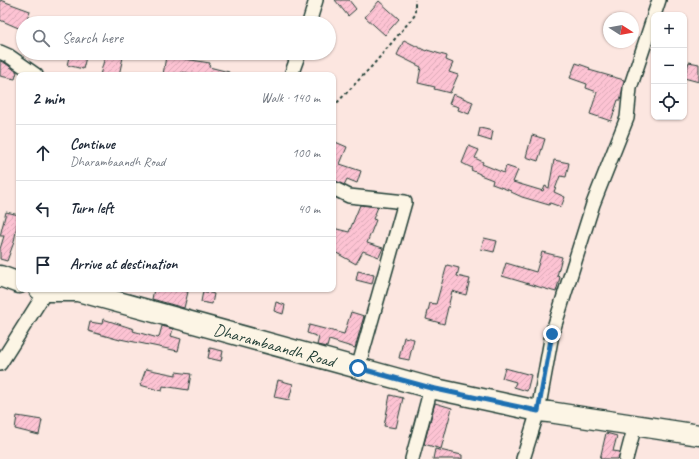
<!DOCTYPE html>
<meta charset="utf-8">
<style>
body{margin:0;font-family:Caveat,sans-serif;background:#f6f6f7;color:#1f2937}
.controls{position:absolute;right:12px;top:12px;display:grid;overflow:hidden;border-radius:8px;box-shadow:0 1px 3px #0004}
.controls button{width:36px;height:36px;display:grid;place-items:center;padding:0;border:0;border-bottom:1px solid #e0e1e3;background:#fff;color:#1f2937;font:20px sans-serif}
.compass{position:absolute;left:603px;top:12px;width:36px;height:36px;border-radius:50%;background:#fff;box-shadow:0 1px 3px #0004;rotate:101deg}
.stop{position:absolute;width:12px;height:12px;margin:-9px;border:3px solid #1f6fb2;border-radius:50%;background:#fff}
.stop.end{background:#1f6fb2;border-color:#fff;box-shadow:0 1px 4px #0008}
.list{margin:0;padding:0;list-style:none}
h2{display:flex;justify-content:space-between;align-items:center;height:52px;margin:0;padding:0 16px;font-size:17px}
h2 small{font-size:13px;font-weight:400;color:#747a83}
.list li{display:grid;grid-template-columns:26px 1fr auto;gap:12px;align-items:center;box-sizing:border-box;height:56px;padding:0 16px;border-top:1px solid #e0e1e3}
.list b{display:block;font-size:15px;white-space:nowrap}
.list p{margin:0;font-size:13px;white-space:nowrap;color:#747a83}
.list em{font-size:13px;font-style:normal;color:#747a83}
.icon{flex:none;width:22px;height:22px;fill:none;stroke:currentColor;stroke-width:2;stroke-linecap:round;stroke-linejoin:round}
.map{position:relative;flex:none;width:699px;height:459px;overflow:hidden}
.search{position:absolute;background:#fff;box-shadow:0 1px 3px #0004;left:16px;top:16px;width:320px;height:44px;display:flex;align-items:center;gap:10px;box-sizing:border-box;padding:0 14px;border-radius:22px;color:#747a83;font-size:15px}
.panel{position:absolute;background:#fff;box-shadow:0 1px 3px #0004;left:16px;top:72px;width:320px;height:220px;border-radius:8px}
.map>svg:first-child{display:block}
</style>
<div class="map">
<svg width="699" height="459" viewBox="0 0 699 459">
<defs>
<pattern id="building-hatch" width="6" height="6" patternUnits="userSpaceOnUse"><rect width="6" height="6" fill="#fdc3d3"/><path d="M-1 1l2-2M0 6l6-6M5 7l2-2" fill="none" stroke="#d8a8b6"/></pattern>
</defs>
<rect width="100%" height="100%" fill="#fce6e0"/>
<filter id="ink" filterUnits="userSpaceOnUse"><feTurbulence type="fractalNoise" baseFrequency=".025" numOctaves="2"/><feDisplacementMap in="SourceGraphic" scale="8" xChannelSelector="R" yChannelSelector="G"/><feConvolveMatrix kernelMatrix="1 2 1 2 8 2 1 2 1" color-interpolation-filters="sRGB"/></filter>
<g filter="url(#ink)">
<g fill="url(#building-hatch)" stroke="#1f3d34">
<polygon points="0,0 30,11 25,23 23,23 23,30 0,20"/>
<polygon points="335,0 349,0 356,9 348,16"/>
<polygon points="379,1 399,19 385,35 365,17"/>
<polygon points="404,40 426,51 427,50 447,56 446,60 453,63 449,72 458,75 450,93 434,89 435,87 418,83 421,67 397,55"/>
<polygon points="70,53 87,53 83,69 67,65"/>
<polygon points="106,53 124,53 119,75 100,75"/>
<polygon points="166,56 210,63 209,67 229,72 229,75 199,75 182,72 181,75 163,75"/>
<polygon points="0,61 5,63 17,72 15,79 0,76"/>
<polygon points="689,62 699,64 699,82 684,78"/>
<polygon points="576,63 590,68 589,70 624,80 621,98 620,100 618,100 611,121 590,114 597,92 586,88 587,84 570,78"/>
<polygon points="453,94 473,102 469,114 458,110 459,107 449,104"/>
<polygon points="480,128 493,131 491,141 478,137"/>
<polygon points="532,135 545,139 538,161 526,157"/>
<polygon points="333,141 347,147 340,164 361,171 357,183 347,179 344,185 333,180"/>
<polygon points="469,146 479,150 475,158 483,162 482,164 504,173 506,166 518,170 513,182 543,191 545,186 549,188 554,160 569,163 566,177 560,176 554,192 565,197 561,207 550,203 549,205 522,197 511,192 511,191 492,184 493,180 480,175 480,174 471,170 472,168 462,163"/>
<polygon points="360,205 378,207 373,219 376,220 367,243 383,248 379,257 363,251 356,264 333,251 333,228 349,232"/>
<polygon points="6,212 19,215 14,242 7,261 0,259 0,249 4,236 0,236"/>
<polygon points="484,238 497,241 494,252 481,249"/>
<polygon points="542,252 562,257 557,276 560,277 556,292 502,276 506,263 536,272"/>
<polygon points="447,265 459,268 457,276 470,279 466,295 452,291 444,324 426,319 430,303 436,304"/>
<polygon points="358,271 374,275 372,284 356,280"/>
<polygon points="154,289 165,289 176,291 177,289 188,292 184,308 152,299"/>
<polygon points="203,291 214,294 212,304 201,302"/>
<polygon points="276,302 285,305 283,314 274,311"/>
<polygon points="351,312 364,316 355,348 329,340 327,347 317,345 319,337 307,333 309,325 344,334"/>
<polygon points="103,319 134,329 133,331 158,338 159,337 162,326 173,329 171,336 181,339 178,351 120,339 120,340 88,331 90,322 102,324"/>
<polygon points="404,337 414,339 409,360 399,358"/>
<polygon points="210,348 223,351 221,361 208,358"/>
<polygon points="505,368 531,375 527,391 514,387 516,382 502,378"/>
<polygon points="146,369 176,375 176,372 191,374 188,390 163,386 162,391 140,385"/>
<polygon points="278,380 293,384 289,400 274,397"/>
<polygon points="390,395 403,398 396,428 384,426"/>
<polygon points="435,403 452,408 441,449 424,444"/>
<polygon points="17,416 42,420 39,435 15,429"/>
<polygon points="606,433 617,436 613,451 620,452 618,459 600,459"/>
<polygon points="435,449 462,455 462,459 433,459"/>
</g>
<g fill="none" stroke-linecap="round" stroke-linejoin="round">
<g stroke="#1f3d34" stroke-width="16">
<g id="street">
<polyline points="654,15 659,0"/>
<polyline points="309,23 316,0"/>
<polyline points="0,52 9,56 36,75"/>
<polyline points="291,75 299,53"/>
<polyline points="333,188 349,196 405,202 358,368"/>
<polyline points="0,364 46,291"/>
<polyline points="412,459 431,388"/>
<polyline points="523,459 538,411 552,334 593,204 627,118 630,88 654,16"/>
<polyline points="626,459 635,425"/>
</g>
</g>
<g stroke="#1f3d34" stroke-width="23">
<g id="primary">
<polyline points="0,276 19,283"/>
<path id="s1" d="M39,289L46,291H78L431,388L538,411L549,412L699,435"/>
</g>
</g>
<polyline stroke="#1f3d34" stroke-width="2" stroke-dasharray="3 3" stroke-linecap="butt" points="333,107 373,65 415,15 415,0"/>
<use href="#street" stroke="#fcf5e5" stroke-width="13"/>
<use href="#primary" stroke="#fcf5e5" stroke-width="20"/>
</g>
</g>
<g fill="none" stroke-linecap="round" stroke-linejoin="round" filter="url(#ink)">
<polyline stroke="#1f6fb2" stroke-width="5" points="358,368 431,388 538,411 552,334"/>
</g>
<g text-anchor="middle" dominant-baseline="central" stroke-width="3" stroke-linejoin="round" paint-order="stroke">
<g font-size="17" fill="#1f3d34" stroke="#fcf5e5">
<text stroke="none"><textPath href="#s1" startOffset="243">Dharambaandh Road</textPath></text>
</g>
</g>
</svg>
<div class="controls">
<button>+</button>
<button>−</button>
<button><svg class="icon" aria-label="locate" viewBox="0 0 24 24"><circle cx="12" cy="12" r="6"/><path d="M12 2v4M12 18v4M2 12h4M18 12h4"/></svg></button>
</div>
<svg class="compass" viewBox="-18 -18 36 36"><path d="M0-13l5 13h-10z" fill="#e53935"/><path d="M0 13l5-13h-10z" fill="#747a83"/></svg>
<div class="stop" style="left:358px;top:368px"></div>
<div class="stop end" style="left:552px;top:334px"></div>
<div class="search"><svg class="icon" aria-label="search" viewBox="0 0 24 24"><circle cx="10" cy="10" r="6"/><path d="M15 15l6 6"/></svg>Search here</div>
<section class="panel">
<h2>2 min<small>Walk · 140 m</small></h2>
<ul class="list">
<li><svg class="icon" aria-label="ahead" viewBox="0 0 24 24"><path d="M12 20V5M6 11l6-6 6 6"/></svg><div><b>Continue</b><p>Dharambaandh Road</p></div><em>100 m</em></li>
<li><svg class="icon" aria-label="left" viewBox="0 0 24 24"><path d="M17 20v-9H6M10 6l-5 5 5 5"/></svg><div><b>Turn left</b></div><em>40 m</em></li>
<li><svg class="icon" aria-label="arrive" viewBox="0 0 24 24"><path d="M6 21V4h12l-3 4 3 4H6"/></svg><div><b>Arrive at destination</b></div></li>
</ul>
</section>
</div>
